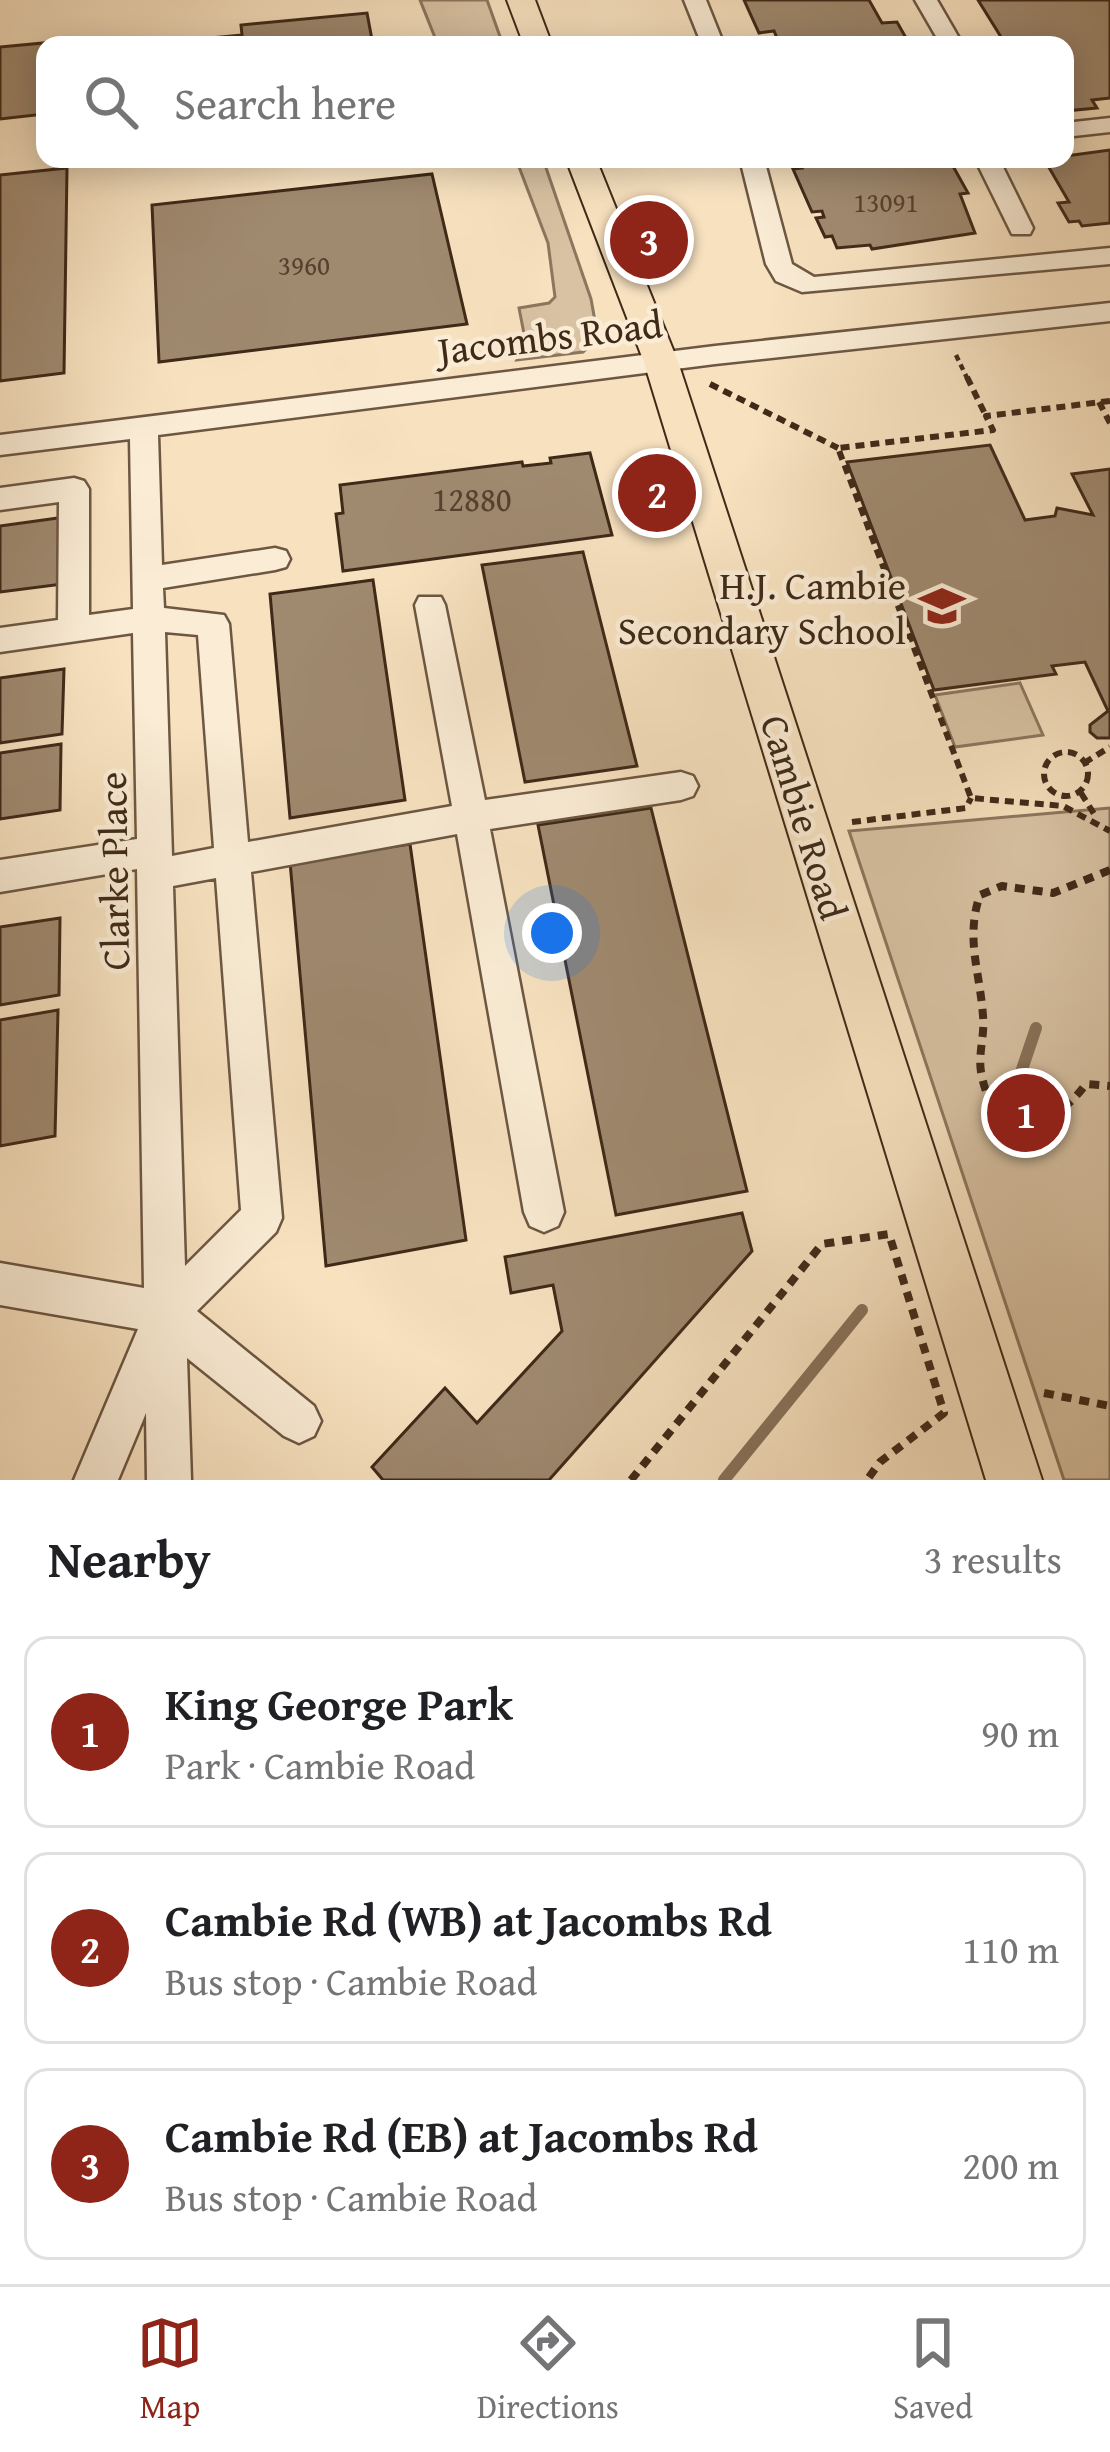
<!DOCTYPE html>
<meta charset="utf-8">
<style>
body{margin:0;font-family:"Gentium Book Plus",serif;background:#f2f2f2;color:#202124}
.you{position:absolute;left:552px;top:933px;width:42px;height:42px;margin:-30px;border:9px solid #fff;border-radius:50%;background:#1a73e8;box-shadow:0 0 0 18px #1a73e833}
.badge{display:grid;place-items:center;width:78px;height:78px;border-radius:50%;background:#8f2418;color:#fff;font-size:39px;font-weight:700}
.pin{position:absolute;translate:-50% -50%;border:6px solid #fff;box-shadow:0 3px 12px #0006}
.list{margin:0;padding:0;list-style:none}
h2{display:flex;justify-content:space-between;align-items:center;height:156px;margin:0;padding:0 48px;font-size:51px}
h2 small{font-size:39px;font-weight:400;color:#757577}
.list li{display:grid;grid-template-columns:78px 1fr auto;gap:36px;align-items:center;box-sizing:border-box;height:192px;margin:0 24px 24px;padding:0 24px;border:3px solid #e0e0e0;border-radius:24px}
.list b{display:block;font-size:45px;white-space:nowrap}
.list p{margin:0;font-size:39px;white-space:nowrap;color:#757577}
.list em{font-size:39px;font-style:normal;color:#757577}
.icon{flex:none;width:66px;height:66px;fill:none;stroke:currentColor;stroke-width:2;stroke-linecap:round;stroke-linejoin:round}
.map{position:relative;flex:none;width:1110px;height:1480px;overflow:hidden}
.search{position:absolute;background:#fff;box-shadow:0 6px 30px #0003;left:36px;right:36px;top:36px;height:132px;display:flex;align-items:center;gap:30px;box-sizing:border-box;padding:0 42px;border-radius:24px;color:#757577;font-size:45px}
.sheet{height:804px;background:#fff}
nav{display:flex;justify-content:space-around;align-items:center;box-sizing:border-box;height:168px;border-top:3px solid #e0e0e0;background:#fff;font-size:33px;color:#757577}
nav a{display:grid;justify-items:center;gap:6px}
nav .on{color:#8f2418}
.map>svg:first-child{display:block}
</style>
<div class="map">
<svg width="1110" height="1480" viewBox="0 0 1110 1480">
<rect width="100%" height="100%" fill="#f7e1bf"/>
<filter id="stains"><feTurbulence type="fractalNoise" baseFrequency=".00167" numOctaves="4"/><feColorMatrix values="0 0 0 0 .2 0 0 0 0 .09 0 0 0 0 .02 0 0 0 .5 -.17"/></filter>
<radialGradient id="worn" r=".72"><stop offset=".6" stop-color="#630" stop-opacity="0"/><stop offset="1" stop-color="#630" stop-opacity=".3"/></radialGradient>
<g fill="#d8c2a3" stroke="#8c765e" stroke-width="3">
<polygon points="420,0 487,0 503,45 438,45"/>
<polygon points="516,159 543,159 591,299 598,338 583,352 517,360 526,344 519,308 549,303 555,297 548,243"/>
<polygon points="1020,683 1043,735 955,747 935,695"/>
<polygon points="1110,808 1110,1480 1064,1480 849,831"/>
</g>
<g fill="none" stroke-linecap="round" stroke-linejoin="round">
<g stroke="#88725a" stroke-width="12">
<polyline points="1016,1087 1036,1028"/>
<polyline points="724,1480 862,1310"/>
</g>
</g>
<g fill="#9f896f" stroke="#3f2918" stroke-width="3">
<polygon points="744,0 869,0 882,23 897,22 910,45 780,45 774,31 759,33"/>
<polygon points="978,0 1110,0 1110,98 1092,100 1097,108 1065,111 1065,45 1006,45"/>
<polygon points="367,13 373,45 138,45 242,35 241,25"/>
<polygon points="65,41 65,45 45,45 45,114 0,119 0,47"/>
<polygon points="1110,150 1110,223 1082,226 1079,221 1069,222 1058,203 1069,202 1044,159"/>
<polygon points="798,159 949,159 968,193 960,194 975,233 872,249 870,245 837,248 832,236 825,237 816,218 824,217 822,211 812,212 793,169 802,168"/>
<polygon points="67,168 64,373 0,381 0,175"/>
<polygon points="432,174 467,324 159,362 152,205"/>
<polygon points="990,445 1025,520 1055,516 1057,508 1093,515 1072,474 1110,469 1110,738 1097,738 1090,732 1090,725 1108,711 1085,662 1052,666 1056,674 934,690 847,462"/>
<polygon points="590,453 612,535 343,571 336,514 343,513 340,485 522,462 523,466 551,463 550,458"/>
<polygon points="65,517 63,584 0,592 0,526"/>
<polygon points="583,552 637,766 525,782 482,565"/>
<polygon points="373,580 405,800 290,818 270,594"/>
<polygon points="64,669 62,734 0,743 0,678"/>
<polygon points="61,744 60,810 0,819 0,753"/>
<polygon points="651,808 747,1191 616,1215 538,825"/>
<polygon points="410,844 466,1240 326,1266 290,862"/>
<polygon points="60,918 59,995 0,1005 0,927"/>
<polygon points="58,1010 55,1136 0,1146 0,1020"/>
<polygon points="742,1213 752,1251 549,1480 383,1480 372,1467 445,1388 477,1423 562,1331 553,1285 511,1293 505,1257"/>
</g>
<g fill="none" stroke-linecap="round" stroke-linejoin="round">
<g stroke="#6d5742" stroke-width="5">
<g id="minor">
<polygon points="684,0 706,0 724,45 702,45"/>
<polygon points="915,0 937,0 963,45 941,45"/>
<polygon points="1110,118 1110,132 1065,137 1065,123"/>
<polygon points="740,159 764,159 792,264 814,277 1110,248 1110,264 802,292 776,281 766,264"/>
<polygon points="975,159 999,159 1033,228 1030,234 1012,234"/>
<path d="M1110,303V321L715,364L158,435L162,565L275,548L286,551L290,559L286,567L275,570L163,588L164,608L224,615L229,624L248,842L452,806L415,605L419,597H441L445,605L485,800L681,772L693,776L698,786L693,796L681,800L490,829L564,1212L558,1226L544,1232L530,1226L524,1212L457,834L251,872L282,1218L276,1232L197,1311L314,1406L321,1421L314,1436L299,1443L284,1436L187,1358L191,1480H147L146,1413L118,1480H74L138,1329L0,1305V1263L144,1288L137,869L0,892V860L137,839L133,633L0,652V628L58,620L59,502L0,510V488L74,478L84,481L89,489V615L133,609L130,439L0,455V435L715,346ZM165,632L198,635L214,848L172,856ZM216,878L241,1210L185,1266L173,886Z"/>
</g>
</g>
<g stroke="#3f2918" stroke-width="4">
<g id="major">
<polygon points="507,0 535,0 552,45 524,45"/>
<polygon points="566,159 596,159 678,362 1042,1480 986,1480 644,362"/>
</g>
</g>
<polyline stroke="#3f2918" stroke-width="4.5" stroke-dasharray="6 4.5" stroke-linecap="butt" points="956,355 968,380"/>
<g stroke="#3f2918" stroke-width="6" stroke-dasharray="9 6" stroke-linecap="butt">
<polyline points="967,377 986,416"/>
<polyline points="710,384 838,448"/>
<polyline points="1110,401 986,416 993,430 838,448 971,798 1063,806 1110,831"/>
<polyline points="1099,402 1110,423"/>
<circle cx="1066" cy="774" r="22"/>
<polyline points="1084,763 1110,747"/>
<polyline points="1081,793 1096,817"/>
<polyline points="852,822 966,808 971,798"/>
</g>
<g stroke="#3f2918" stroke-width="8" stroke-dasharray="10 8" stroke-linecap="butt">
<path d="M1110,870L1053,893L1002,886L980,895C965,938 980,972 983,1016C985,1035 978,1053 981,1072C994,1146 1051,1132 1086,1084L1110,1086"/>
<polyline points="1044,1393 1110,1406"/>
<polyline points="631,1480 822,1244 889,1234 944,1413 880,1462 867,1480"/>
</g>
<use href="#minor" fill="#faecd5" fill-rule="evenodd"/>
<use href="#major" fill="#f7e1bf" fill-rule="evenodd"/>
</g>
<defs>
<g id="school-bare" transform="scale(3.6)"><path d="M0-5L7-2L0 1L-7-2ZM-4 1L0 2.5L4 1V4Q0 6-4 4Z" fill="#8f2418" stroke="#faecd5" stroke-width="2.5" paint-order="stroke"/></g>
</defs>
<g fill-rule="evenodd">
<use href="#school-bare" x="942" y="606"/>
</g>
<g text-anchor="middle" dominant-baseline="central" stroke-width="9" stroke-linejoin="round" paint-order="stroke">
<g font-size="27" fill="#57412e">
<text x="886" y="202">13091</text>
<text x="304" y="265">3960</text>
</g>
<g font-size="33" fill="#57412e">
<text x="472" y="499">12880</text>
</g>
<g font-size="39" fill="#3f2918" stroke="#faecd5">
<text transform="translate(550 336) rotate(-7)">Jacombs Road</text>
<text transform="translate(805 817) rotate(73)">Cambie Road</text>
<text transform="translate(113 871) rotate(-91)">Clarke Place</text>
</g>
<g font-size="39" fill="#3f2918" stroke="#faecd5" text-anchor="end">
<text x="906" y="584">H.J. Cambie<tspan x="906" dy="45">Secondary School</tspan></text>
</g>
</g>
<rect width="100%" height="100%" filter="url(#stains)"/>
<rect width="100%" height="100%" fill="url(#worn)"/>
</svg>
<div class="you"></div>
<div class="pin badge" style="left:1026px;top:1113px">1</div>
<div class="pin badge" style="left:657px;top:493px">2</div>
<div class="pin badge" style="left:649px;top:240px">3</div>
<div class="search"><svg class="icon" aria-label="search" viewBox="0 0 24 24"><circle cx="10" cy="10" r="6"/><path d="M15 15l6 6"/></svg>Search here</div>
</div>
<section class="sheet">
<h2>Nearby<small>3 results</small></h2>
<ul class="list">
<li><span class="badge">1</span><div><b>King George Park</b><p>Park · Cambie Road</p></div><em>90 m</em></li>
<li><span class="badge">2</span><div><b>Cambie Rd (WB) at Jacombs Rd</b><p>Bus stop · Cambie Road</p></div><em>110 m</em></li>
<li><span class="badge">3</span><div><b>Cambie Rd (EB) at Jacombs Rd</b><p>Bus stop · Cambie Road</p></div><em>200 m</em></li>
</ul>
</section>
<nav>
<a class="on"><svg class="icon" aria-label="map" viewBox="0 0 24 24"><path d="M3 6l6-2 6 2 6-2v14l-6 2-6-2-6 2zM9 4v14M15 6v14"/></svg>Map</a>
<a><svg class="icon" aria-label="directions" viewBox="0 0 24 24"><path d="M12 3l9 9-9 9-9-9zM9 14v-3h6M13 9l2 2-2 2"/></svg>Directions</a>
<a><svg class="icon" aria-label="saved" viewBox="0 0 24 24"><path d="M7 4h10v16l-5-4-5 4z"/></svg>Saved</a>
</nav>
